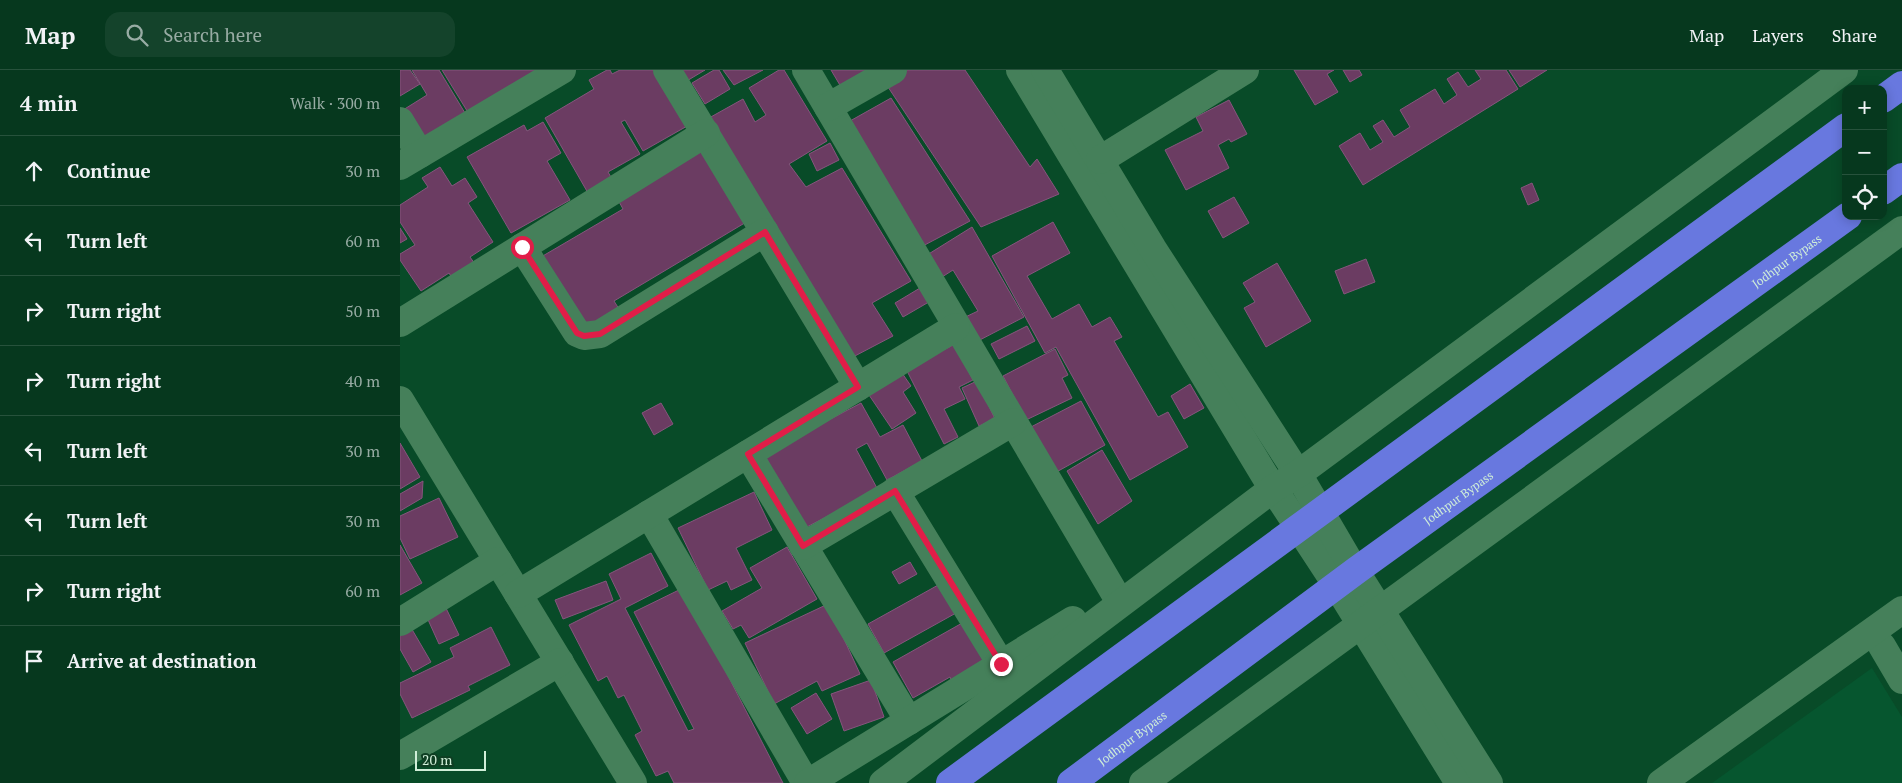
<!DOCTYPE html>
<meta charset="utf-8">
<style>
body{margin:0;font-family:"PT Serif",serif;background:#14432b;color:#f1f3f6}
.controls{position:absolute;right:15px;top:15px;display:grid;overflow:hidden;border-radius:10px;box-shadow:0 2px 12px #0003}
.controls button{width:45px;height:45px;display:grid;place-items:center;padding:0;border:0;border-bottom:1px solid #27523c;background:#06381e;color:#f1f3f6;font:25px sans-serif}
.scale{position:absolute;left:15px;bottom:12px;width:71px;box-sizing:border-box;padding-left:5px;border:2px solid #d0eed8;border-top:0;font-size:14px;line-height:18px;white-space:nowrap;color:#d0eed8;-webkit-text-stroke:4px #0f3e23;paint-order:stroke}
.stop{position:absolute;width:15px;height:15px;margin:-11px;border:4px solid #e11d48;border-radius:50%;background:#fff}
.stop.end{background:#e11d48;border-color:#fff;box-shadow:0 1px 5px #0008}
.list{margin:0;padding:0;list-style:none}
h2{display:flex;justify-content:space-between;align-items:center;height:65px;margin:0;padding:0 20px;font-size:21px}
h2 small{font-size:16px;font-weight:400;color:#98aca4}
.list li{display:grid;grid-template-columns:32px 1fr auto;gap:15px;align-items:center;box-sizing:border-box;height:70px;padding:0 20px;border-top:1px solid #27523c}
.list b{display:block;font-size:19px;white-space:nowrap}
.list em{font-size:16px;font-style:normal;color:#98aca4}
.icon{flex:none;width:28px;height:28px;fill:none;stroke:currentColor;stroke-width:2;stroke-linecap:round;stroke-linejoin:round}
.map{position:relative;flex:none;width:1502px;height:713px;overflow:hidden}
header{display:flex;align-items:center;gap:30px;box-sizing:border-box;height:70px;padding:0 25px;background:#06381e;border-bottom:1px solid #27523c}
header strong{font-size:24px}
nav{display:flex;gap:28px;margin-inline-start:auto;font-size:18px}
.search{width:350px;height:45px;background:#14432b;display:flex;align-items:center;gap:12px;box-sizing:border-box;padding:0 18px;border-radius:15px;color:#98aca4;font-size:19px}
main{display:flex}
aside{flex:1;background:#06381e}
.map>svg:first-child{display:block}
</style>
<header>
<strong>Map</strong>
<div class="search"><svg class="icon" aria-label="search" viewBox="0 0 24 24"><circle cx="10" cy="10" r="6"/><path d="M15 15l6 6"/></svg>Search here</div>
<nav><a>Map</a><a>Layers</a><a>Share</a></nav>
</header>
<main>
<aside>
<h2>4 min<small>Walk · 300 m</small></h2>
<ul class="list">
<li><svg class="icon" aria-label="ahead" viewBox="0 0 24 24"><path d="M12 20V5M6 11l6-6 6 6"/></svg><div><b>Continue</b></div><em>30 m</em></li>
<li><svg class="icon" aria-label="left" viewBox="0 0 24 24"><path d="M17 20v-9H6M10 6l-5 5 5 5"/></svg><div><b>Turn left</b></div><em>60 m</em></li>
<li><svg class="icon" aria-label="right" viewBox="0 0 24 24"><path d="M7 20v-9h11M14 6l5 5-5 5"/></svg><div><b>Turn right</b></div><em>50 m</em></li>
<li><svg class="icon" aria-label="right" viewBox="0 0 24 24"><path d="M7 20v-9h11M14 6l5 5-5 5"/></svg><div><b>Turn right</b></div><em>40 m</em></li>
<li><svg class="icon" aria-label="left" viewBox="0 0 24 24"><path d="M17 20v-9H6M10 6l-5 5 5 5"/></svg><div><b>Turn left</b></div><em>30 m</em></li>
<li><svg class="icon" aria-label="left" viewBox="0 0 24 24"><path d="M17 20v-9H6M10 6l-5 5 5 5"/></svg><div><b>Turn left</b></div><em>30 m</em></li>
<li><svg class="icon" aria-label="right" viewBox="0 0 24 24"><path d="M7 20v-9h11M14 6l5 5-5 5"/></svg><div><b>Turn right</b></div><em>60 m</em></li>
<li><svg class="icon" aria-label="arrive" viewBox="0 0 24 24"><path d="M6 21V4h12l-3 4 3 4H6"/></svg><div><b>Arrive at destination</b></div></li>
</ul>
</aside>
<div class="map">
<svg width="1502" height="713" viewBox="0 0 1502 713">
<rect width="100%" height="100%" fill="#084b28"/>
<polygon fill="#06562f" points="1472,598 1502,647 1502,713 1312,713"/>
<g fill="#6b3c62" stroke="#86557d">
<polygon points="0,0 10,0 20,14 0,26"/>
<polygon points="12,0 39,0 65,43 21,70 3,40 27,25"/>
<polygon points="42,0 146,0 69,44"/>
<polygon points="207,0 210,0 212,4 220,0 257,0 289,55 243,81 225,50 221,52 240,84 208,102 212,109 188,123 145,48 194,19 189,10"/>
<polygon points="279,0 305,0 285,12"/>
<polygon points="314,0 319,0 330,19 305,34 292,13"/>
<polygon points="323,0 363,0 334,15"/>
<polygon points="379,0 384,0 427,71 389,94 406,117 442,98 511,211 472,233 493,266 451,288 309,48 343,29 355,52 366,45 349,18"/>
<polygon points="431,0 481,0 444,22"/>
<polygon points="505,0 565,0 630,97 637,89 659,124 581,157 484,11"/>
<polygon points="894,0 934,0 927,4 938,22 915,35"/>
<polygon points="943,0 959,0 962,5 950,12"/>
<polygon points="1075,0 1106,0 1118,19 963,115 939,76 960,63 970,80 983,72 973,56 983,50 994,67 1010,57 1000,40 1035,19 1044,34 1057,25 1047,9 1058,2 1068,17 1081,9"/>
<polygon points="1109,0 1147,0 1120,17"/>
<polygon points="491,28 570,151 519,178 450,51"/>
<polygon points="829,30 847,64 831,72 829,69 818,75 829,98 786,120 765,80 803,61 796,47"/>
<polygon points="143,52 161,83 147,91 170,130 111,163 67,87 124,55 127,61"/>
<polygon points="430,73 439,90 417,101 409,84"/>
<polygon points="300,79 348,151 214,231 219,239 184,260 141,187 223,139 217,128"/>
<polygon points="40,97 52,116 65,108 77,127 68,133 93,172 70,187 77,197 54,211 49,203 21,221 0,190 0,184 15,175 0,152 0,135 28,117 22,108"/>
<polygon points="1132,113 1139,130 1128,135 1121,118"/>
<polygon points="834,127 849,153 823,168 808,141"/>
<polygon points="653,152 670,183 627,206 652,249 679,234 692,257 710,247 722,267 714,271 758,347 768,342 788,377 730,410 656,277 645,283 592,186"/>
<polygon points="572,157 624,247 574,273 559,250 578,241 553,200 542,207 527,185"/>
<polygon points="0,158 7,169 0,173"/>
<polygon points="966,189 975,212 944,224 935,201"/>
<polygon points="877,193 911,251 866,277 844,238 855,232 843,213"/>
<polygon points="525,215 534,229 503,247 495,233"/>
<polygon points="627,256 635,271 599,289 591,274"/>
<polygon points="555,274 573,310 559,317 565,329 544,339 558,367 544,374 506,299"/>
<polygon points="655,279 668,305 662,308 672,328 626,350 603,306"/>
<polygon points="502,303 511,316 503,322 516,343 492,359 469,325"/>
<polygon points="577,311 595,349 579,356 562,318"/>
<polygon points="790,314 804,338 784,349 771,326"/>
<polygon points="681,331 705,375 651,405 629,358"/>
<polygon points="261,333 273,354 254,365 242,343"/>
<polygon points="461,333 480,367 503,355 522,391 487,410 467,373 456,379 478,420 403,459 364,384"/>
<polygon points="0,373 20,407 0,419"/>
<polygon points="702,380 732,431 698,454 667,401"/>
<polygon points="23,411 22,428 0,441 0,424"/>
<polygon points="354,422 372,460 336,478 352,510 331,520 327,511 308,520 278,458"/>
<polygon points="39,428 58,467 10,489 0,468 0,446"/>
<polygon points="0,475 22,513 0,525"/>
<polygon points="387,477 417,529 349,568 341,555 333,559 322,541 362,518 350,498"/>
<polygon points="251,483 268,516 225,538 288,661 294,659 234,542 283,518 383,713 274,713 268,701 256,706 235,665 242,661 224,625 218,628 207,606 198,611 169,555 221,529 209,504"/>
<polygon points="510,492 517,504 499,514 492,502"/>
<polygon points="206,511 213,530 163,549 155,530"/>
<polygon points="540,514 556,543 484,583 468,554"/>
<polygon points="44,534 59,565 39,574 25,543"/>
<polygon points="428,534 460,604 422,621 417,611 374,634 345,573"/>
<polygon points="564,552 588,595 553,614 550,607 513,628 493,592"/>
<polygon points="10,556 31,592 13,602 0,579 0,561"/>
<polygon points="91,557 110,595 68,616 70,620 12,648 0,624 0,613 54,587 50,578"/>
<polygon points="471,610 484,647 444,661 431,624"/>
<polygon points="416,623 432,649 407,664 391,638"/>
</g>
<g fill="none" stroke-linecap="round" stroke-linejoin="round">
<g stroke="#45805a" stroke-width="28">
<polyline points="267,0 458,317"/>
<polyline points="406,0 715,524"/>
<polyline points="620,0 865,406 934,511 1059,713"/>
<polyline points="645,0 753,179 898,404 952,496 1089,713"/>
<polyline points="428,37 493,0"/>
<polyline points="0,51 20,84"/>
<polyline points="700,90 845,0"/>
<polyline points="0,96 162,0"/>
<polyline points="122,177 177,263 184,266 200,264 365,162"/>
<polyline points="0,253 306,63"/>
<polyline points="0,330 233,713"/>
<polyline points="348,384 509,651"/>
<polyline points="495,421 601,594"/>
<polyline points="249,444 406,713"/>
<polyline points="403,476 613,352"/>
<polyline points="118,524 556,257"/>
<polyline points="0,552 98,491"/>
<polyline points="1482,576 1502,610"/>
<polyline points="0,686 160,592"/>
<polyline points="408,713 673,550"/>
<polyline points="483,713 874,418 898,404 1444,0"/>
<polyline points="743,713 1502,160"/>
<polyline points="1261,713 1502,540"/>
</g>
<g stroke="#6878df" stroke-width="28">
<polyline points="1483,29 1502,15"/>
<polyline points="1483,121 1502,107"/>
<polyline points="550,713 1446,57"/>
<path id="s1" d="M671,713L957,500L1448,146"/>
</g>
</g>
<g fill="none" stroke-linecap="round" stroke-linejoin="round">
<polyline stroke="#e11d48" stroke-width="6" points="122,177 177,263 184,266 200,264 365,162 458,317 348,384 403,476 495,421 601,594"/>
</g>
<g text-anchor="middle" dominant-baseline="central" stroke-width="4" stroke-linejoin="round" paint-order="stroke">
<g font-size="12" fill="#d0eed8" stroke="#0f3e23">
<text stroke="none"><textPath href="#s1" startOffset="886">Jodhpur Bypass</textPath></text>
<text stroke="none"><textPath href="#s1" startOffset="481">Jodhpur Bypass</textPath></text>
<text stroke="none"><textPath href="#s1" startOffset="76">Jodhpur Bypass</textPath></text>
</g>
</g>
</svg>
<div class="controls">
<button>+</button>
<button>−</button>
<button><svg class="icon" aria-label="locate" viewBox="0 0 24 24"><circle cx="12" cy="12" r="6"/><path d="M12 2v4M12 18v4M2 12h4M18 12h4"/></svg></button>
</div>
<div class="scale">20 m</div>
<div class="stop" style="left:122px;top:177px"></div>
<div class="stop end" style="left:601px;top:594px"></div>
</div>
</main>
